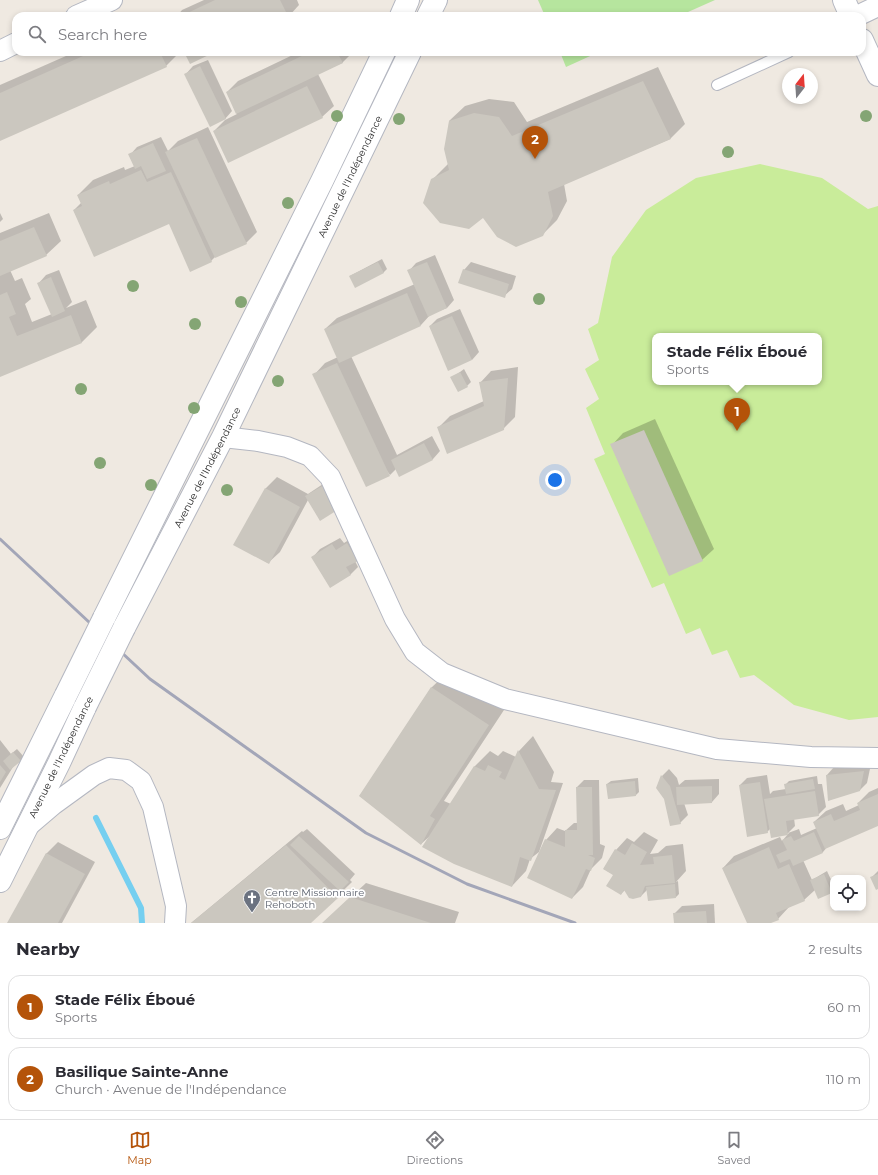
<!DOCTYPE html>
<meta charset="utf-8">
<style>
body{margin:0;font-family:Montserrat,sans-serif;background:#f2f2f3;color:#2b2b33}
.controls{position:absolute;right:12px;bottom:12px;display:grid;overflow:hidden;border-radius:8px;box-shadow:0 2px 6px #0003}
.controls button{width:36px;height:36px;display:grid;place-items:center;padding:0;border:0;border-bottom:1px solid #e1e1e2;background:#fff;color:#2b2b33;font:20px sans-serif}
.compass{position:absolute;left:782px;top:68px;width:36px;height:36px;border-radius:50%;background:#fff;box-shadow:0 2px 6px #0003;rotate:17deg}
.you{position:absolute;left:555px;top:480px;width:14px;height:14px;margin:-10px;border:3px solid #fff;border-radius:50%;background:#1a73e8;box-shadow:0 0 0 6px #1a73e833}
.badge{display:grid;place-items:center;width:26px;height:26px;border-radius:50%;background:#b45309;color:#fff;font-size:13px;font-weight:700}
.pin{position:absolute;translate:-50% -33px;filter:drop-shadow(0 1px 2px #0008)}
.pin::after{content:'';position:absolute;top:21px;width:14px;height:12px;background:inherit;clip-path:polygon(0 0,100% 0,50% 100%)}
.popup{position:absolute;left:652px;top:333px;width:170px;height:52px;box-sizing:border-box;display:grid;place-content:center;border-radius:8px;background:#fff;filter:drop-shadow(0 1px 3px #0005);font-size:13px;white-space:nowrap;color:#7c7c81}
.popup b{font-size:15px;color:#2b2b33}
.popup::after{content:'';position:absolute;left:50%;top:100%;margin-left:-8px;border:8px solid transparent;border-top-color:#fff}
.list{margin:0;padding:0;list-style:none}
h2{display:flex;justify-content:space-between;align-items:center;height:52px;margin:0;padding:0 16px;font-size:17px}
h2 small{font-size:13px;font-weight:400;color:#7c7c81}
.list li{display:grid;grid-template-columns:26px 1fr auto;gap:12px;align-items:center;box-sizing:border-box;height:64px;margin:0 8px 8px;padding:0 8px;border:1px solid #e1e1e2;border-radius:12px}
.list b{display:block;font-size:15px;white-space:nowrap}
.list p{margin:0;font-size:13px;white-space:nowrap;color:#7c7c81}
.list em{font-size:13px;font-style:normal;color:#7c7c81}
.icon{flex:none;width:22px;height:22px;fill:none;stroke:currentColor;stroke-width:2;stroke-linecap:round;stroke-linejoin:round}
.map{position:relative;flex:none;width:878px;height:923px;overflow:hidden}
.search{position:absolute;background:#fff;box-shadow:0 2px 6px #0003;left:12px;right:12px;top:12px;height:44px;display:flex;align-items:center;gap:10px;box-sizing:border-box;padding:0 14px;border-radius:12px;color:#7c7c81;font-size:15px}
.sheet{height:196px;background:#fff}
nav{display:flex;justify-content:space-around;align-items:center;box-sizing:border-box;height:56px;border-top:1px solid #e1e1e2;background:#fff;font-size:11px;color:#7c7c81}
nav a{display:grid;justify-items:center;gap:2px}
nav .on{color:#b45309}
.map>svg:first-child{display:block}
</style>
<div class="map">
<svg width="878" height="923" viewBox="0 0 878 923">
<rect width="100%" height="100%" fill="#efe9e1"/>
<g fill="#b6e59e">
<polygon points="538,0 715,0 679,16 545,16"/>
<polygon points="560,52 599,52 566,67"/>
</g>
<path fill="#c9ec9a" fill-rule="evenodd" d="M760,164L822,178L868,209L878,206V717L849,720L794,705L754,675L740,678L727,650L712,655L700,628L686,634L664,583L652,588L594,459L605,454L586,408L599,399L585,369L599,360L588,329L598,323L612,257L646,210L696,178ZM655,336H819V382H655Z"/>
<g fill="#0003">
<polygon points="204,0 297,0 299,5 289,16 177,16 182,10"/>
<polygon points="164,13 165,16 157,16"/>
<polygon points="75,52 180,52 166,66 0,140 0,85"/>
<polygon points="299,52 353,52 342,63 318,74 334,106 322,117 214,131 225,120 237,114 227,92 238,81"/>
<polygon points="208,60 232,111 225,119 186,74 193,66"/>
<polygon points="658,67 685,124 670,139 564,184 567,201 557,220 542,235 484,217 432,180 448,164 449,121 465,106 489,99 514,102 527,122"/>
<polygon points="208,127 257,232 246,243 215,257 211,261 169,223 74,210 82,202 78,195 93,180 124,167 125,170 135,166 130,155 137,147 161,137 168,151 178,141"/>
<polygon points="0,213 3,219 0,222"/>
<polygon points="49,213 61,241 46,255 10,270 15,281 22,278 31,299 25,304 32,322 52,314 39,283 46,275 59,270 72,302 66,308 86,300 97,327 82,342 0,376 0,233"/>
<polygon points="435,255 454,300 447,308 431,314 421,325 351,356 397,455 432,436 440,451 433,459 399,475 396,469 390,475 314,375 325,363 338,357 325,329 337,318 415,284 409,271 416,263"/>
<polygon points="382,259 387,269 383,273 350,276"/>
<polygon points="471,262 516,276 512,289 504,296 464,270"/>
<polygon points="460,309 479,352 472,360 430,326 437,319"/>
<polygon points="518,367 515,417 503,429 439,427 450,416 484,401 480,383 491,371"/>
<polygon points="464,369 471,382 467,386 452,378"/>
<polygon points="655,419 714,549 702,560 612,445 623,433"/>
<polygon points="277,477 308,494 332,478 308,500 280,552 268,563 235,545 266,488"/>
<polygon points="355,536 357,560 355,561 358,567 350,575 313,557 320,549 340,538 344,543"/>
<polygon points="447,673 504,710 444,801 451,804 475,766 490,751 498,756 503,751 516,757 519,751 533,736 554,772 551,782 563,783 539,852 530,859 526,871 512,886 430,836 421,844 360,796 432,687"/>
<polygon points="0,740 11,754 17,749 24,757 13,767 0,788"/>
<polygon points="871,764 867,783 860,790 829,800 827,775 834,767"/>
<polygon points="669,769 677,778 679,785 685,780 719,779 719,794 712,802 684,803 688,815 680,823 662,776"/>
<polygon points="767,775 770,794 773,791 786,789 786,784 789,781 817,776 818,784 822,784 826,807 818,815 794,818 795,826 788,833 799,829 801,835 817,828 814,822 826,811 843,804 846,811 859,805 858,803 869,792 878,788 878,825 828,846 823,852 803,860 812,880 827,871 833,884 832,893 815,890 804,900 789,907 778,919 769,923 748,923 723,868 734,856 780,837 782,841 789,833 772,836 770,829 767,832 740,785 747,778"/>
<polygon points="638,778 639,792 636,795 607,784 611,781"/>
<polygon points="584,780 599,780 600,844 605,846 602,858 591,869 583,887 572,898 546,840 557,828 565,831 574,823 578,823 577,787"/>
<polygon points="307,829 355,874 350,880 352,882 310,923 191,923 302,831 303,832"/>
<polygon points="644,832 658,840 650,854 658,853 666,846 683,844 686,871 676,882 678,881 679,894 676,897 647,890 641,896 625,890 621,894 614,875 604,869 616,850 627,838 634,842"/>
<polygon points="58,842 95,862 62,923 8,923 46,854"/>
<polygon points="878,871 878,888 872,877"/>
<polygon points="366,883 459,912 455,923 323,923"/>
<polygon points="714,904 715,923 675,923 674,914 682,906"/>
</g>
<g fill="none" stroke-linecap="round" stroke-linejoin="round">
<polyline stroke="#75cff0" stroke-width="6" points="96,818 141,908 142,923"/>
</g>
<g fill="#cbc7bf">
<polygon points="215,0 280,0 288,16 181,16"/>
<polygon points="92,52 160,52 167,67 0,141 0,93"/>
<polygon points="184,52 215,52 190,64"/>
<polygon points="310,52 337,52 343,63 236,114 226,92"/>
<polygon points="200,66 226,119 210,127 184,74"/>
<polygon points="643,81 671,139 548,192 553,216 543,236 516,247 497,237 483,218 469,229 440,223 423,203 431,179 449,170 444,149 449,121 474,113 499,117 512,136"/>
<polygon points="307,86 323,118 228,163 213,131"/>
<polygon points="197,138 247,244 215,258 165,152"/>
<polygon points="153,143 166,171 147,179 141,166 135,169 128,154"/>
<polygon points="141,170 147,182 171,172 212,262 190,272 169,224 94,257 73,210 82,206 77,195 109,181 110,184"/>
<polygon points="34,227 47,256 0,276 0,241"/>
<polygon points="378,262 384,273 355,288 349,276"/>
<polygon points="427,262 447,308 428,317 407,270"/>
<polygon points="463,269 509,284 505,298 458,283"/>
<polygon points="51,277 65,311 52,317 37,283"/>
<polygon points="7,292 16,314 9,317 17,336 71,315 82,343 0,377 0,295"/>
<polygon points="407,293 421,326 339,363 324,329"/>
<polygon points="452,316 472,360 448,371 429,326"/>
<polygon points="337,363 390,476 366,487 312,374"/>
<polygon points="460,372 468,387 458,392 450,377"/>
<polygon points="508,378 504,430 447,454 437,427 484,406 479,382"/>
<polygon points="644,430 703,561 669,576 610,444"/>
<polygon points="424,443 433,460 399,477 391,460"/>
<polygon points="324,485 339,509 320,521 305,496"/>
<polygon points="265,488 300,507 269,564 233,545"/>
<polygon points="347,543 358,561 346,567 351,575 330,588 311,557 332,544 336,550"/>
<polygon points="431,687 489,725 430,816 435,819 421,845 359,796"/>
<polygon points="518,750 539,789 556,790 531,861 520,857 512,887 454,864 422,847 474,766 485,771 488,765 502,772 499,777 505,780"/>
<polygon points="13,752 21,761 10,770 3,761"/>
<polygon points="0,765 6,772 0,782"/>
<polygon points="864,771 860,791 828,801 826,775"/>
<polygon points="661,775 670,786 681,824 670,826 664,799 656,788"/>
<polygon points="813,779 815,789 786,794 784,784"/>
<polygon points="635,781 636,796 608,799 606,784"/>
<polygon points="760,782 768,833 747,837 739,785"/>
<polygon points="712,786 712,803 677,805 676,787"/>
<polygon points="576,787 592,787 593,855 588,855 595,858 591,871 586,869 572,899 527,878 545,839 565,847 565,830 577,830"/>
<polygon points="815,791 819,816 786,821 788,835 771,838 764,799"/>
<polygon points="878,794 878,826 825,849 813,822 831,814 834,821 860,810 857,803"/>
<polygon points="814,832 823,853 793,866 787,852 790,859 780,863 776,855 787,850 782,840 791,836 794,841"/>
<polygon points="299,836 349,882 340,891 290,845"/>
<polygon points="632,843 647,852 640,865 654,864 653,857 672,855 675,883 645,886 641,897 633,899 629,898 624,890 621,895 606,886 613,875 603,869 615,849 625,855"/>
<polygon points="286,845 338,898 311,923 191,923"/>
<polygon points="769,847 778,869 789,864 805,901 776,913 779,920 771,923 747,923 722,868"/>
<polygon points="46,853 85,874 58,923 7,923"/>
<polygon points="824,874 832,893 818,899 810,880"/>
<polygon points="878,874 878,889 876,890 870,877"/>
<polygon points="675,884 676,898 648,901 646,887"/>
<polygon points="350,897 431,923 322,923"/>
<polygon points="706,911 707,923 674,923 673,913"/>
</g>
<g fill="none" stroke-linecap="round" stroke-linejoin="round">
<g stroke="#b4b7c1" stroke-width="12">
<polyline id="lane" points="717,85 789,52"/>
</g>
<g stroke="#b4b7c1" stroke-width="22">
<g id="street">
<polyline points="76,16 112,0"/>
<polyline points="857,16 878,6"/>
<polyline points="0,51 16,43"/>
<polyline points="223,437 258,441 287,447 310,456 330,477 395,619 415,652 442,673 505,699 717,749 811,757 878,758"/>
<polyline points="27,827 54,804 94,775 109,768 126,770 141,781 153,807 176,906 175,923"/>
</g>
</g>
<g stroke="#b4b7c1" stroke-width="24">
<g id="secondary">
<polyline points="844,0 851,16"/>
<polyline points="401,16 408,0"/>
<polyline points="428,16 436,0"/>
<polyline points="862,40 878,75"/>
<polyline points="104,618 322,181 384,52"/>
<path id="s1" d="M124,628L223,437L410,52"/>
<polyline points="0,828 66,695"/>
<polyline points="0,881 59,763 85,707"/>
</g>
</g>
<use href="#lane" stroke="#fff" stroke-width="10"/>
<use href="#street" stroke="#fff" stroke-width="20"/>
<use href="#secondary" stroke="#fff" stroke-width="22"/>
<polyline stroke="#a3a6b8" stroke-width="3" points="0,539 150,679 366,833 467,884 575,923"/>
<g stroke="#b4b7c1" stroke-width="24" stroke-linecap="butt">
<g id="secondary-bridge">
<polyline points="66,695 104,618"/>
<polyline points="85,707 124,628"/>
</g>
</g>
<use href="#secondary-bridge" stroke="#fff" stroke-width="22"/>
</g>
<g fill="#84a574">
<circle cx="337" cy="116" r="6"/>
<circle cx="866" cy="116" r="6"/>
<circle cx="399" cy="119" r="6"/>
<circle cx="728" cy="152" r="6"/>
<circle cx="288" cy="203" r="6"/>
<circle cx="133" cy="286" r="6"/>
<circle cx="539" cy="299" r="6"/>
<circle cx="241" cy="302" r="6"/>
<circle cx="195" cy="324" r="6"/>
<circle cx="278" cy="381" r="6"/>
<circle cx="81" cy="389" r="6"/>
<circle cx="194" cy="408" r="6"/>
<circle cx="100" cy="463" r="6"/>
<circle cx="151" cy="485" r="6"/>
<circle cx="227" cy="490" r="6"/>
</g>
<defs>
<g id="church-pin" transform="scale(0.9)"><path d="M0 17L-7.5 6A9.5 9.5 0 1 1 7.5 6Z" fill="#6b7280" stroke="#fff"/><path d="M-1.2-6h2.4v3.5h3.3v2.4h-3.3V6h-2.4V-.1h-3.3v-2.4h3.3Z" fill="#fff"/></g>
</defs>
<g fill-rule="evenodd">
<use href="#church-pin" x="252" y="898"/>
</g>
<g text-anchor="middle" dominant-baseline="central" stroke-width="3.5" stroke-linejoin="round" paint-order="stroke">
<g font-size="10" fill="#2e2e2e" stroke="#fff">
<text stroke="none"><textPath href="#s1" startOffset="505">Avenue de l'Indépendance</textPath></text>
<text stroke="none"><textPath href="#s1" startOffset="181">Avenue de l'Indépendance</textPath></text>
<text transform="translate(61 757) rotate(-64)">Avenue de l'Indépendance</text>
</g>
<g font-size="10" fill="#5b616d" stroke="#fff" text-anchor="start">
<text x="265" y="892">Centre Missionnaire<tspan x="265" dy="12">Rehoboth</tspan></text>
</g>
</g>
</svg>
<div class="controls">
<button><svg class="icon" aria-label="locate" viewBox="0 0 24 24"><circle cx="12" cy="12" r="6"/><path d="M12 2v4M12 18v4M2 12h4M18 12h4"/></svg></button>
</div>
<svg class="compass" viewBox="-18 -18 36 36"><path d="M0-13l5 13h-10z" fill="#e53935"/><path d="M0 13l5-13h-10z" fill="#7c7c81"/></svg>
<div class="you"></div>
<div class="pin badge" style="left:737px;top:431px">1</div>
<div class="popup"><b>Stade Félix Éboué</b>Sports</div>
<div class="pin badge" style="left:535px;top:159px">2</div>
<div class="search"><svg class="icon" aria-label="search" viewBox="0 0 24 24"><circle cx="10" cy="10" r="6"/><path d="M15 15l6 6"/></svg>Search here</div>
</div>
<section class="sheet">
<h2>Nearby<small>2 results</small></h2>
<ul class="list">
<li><span class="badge">1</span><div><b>Stade Félix Éboué</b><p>Sports</p></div><em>60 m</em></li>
<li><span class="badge">2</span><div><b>Basilique Sainte-Anne</b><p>Church · Avenue de l'Indépendance</p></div><em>110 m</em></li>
</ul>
</section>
<nav>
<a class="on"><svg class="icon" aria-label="map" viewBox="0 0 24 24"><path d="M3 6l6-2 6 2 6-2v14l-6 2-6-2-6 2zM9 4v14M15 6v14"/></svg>Map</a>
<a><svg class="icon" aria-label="directions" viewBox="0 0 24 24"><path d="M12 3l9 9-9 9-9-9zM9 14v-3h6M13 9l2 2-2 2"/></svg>Directions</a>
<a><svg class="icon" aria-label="saved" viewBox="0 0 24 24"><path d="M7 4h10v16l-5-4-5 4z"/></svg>Saved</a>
</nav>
